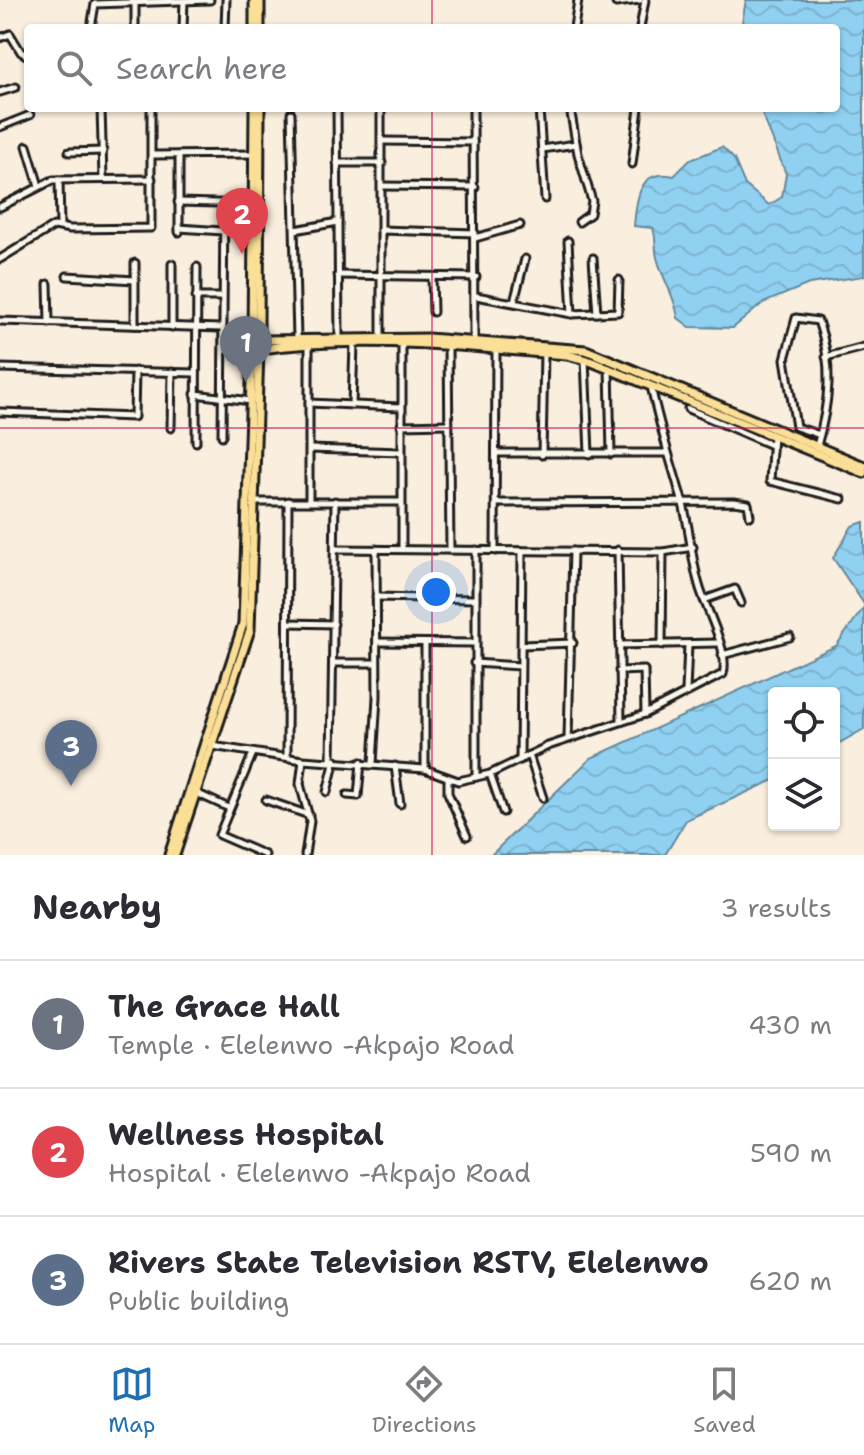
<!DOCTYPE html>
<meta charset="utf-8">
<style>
body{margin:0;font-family:"Shantell Sans",sans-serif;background:#f7f7f7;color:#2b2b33}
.controls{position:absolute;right:24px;bottom:24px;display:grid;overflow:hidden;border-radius:8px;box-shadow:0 2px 6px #0004}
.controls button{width:72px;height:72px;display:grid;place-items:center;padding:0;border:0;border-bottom:2px solid #e1e1e2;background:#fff;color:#2b2b33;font:40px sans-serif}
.you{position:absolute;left:436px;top:592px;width:28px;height:28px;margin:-20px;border:6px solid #fff;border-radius:50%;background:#1a73e8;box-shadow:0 0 0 12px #1a73e833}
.badge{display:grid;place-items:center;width:52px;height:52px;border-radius:50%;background:#1f6fb2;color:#fff;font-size:26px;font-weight:700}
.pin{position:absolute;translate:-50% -66px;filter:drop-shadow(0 2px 4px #0008)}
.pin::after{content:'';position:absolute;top:42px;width:28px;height:24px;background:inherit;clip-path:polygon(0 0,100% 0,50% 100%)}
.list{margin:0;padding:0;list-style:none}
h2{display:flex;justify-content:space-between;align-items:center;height:104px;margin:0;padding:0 32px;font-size:34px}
h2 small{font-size:26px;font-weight:400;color:#7c7c81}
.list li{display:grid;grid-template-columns:52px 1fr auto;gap:24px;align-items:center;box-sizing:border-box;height:128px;padding:0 32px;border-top:2px solid #e1e1e2}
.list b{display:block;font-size:30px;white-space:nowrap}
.list p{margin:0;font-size:26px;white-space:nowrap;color:#7c7c81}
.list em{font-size:26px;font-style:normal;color:#7c7c81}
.icon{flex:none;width:44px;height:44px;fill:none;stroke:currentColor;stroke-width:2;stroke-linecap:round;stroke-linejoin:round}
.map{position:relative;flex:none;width:864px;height:855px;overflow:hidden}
.search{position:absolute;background:#fff;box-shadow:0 2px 6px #0004;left:24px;right:24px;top:24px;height:88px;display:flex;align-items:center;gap:20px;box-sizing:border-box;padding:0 28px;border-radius:8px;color:#7c7c81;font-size:30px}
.sheet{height:488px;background:#fff}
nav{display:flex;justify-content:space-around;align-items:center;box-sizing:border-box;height:112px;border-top:2px solid #e1e1e2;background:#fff;font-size:22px;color:#7c7c81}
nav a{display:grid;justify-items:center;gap:4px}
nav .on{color:#1f6fb2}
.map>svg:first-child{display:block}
</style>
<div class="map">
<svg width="864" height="855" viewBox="0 0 864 855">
<defs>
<pattern id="water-waves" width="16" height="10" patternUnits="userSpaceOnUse" patternTransform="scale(2)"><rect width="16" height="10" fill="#90d1f2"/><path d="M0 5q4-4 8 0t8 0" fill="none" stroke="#7cb3cf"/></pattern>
</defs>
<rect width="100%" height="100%" fill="#faeede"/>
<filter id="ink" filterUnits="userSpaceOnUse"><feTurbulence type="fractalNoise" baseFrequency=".0125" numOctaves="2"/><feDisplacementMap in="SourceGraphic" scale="16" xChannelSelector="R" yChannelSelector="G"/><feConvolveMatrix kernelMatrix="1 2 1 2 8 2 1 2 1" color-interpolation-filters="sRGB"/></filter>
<g filter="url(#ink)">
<g fill="url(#water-waves)" stroke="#62899c" stroke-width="2">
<path d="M746,0H864V276L809,284L763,303L733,328L690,327L678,318C675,296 664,282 658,261C654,250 657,239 653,228L634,226C637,197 639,168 674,176L690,160L722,147L734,159L745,185L769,205L782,197L786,174L760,108H836V28H741Z"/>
<polygon points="864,522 864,604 833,558 852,526"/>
<polygon points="864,607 864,729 834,746 834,693 774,693 774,780 686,820 665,855 491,855 591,758 836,646"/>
</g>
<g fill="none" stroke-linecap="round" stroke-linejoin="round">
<g stroke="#1c1c1c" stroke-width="11">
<g id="minor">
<polyline points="135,3 135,28"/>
<polyline points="616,3 640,0"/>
<polyline points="91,28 95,4 210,0"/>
<polyline points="183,28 184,1"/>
<polyline points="225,28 226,0"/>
<polyline points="574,28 578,0"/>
<polyline points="640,28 645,0"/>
<polyline points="0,38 10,34 21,52 28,56"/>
<polyline points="0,92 16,87"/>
<polyline points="101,108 103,179"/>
<polyline points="337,108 339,337"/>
<polyline points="473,108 474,339"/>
<polyline points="539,108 545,199"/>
<polyline points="570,108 578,154 592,201 590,214 579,222"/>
<polyline points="291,113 297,338"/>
<polyline points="0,127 30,115"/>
<polyline points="382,141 473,142"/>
<polyline points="27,146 39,186"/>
<polyline points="542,149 576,144"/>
<polyline points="69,152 103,151"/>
<polyline points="153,155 254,154"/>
<polyline points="179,155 179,232"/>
<polyline points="337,163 382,163"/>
<polyline points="632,164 639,108"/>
<polyline points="59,180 60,226"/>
<polyline points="382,186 475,187"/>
<polyline points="178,202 254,204"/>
<polyline points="0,207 53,180 152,179"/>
<polyline points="179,228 223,231"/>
<polyline points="295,230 338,222"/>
<polyline points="381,230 475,233"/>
<polyline points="475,238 520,225"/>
<polyline points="593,258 597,313"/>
<polyline points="0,259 54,226 70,229 151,228 151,108"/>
<polyline points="338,275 476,277"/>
<polyline points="67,276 135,280"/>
<polyline points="432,277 433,312"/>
<polyline points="48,284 49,323"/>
<polyline points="476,296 572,314 568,241"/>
<polyline points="196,297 222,297"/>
<polyline points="514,302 525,259"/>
<polyline points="572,314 618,312 619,280"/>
<polyline points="0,321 221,328"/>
<polyline points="135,325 135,263"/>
<polyline points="172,327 172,264"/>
<polyline points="381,336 381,108"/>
<polyline points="402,344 402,548"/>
<polyline points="309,345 309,501"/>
<polyline points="448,345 450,550"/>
<polyline points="826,357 864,347"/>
<polyline points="585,359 589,454"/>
<polyline points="0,368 195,373"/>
<polyline points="609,368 611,454"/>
<polyline points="195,394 251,401"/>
<polyline points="309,403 400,407"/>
<polyline points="352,405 354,344"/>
<polyline points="688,409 771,445"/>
<polyline points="0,412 134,417 135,371"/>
<polyline points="401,425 448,424"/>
<polyline points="171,428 172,372"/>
<polyline points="222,436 224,204"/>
<polyline points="773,436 770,481 842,499"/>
<polyline points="196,442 197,267"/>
<path d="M817,446C829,404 834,364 818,321L796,318L785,359L796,427L820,435"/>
<polyline points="310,449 401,452"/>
<polyline points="496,453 666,453"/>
<polyline points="542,455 544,353"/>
<polyline points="255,502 401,502"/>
<polyline points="496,503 734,502 748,504 750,516"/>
<polyline points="335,549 663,552 693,547"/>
<polyline points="476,550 476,777"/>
<polyline points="618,550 621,721"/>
<polyline points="495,551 496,348"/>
<polyline points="376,597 474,599"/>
<polyline points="704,600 735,589 741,603"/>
<polyline points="288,623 334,624"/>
<polyline points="377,642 474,643"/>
<polyline points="425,643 425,769"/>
<polyline points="522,645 573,643"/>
<polyline points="619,645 718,643"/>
<polyline points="662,645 663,552"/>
<polyline points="722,655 790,637"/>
<polyline points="334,663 376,663"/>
<polyline points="474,663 520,666"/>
<polyline points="619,671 644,670 645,714"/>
<polyline points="686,691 688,645"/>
<polyline points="568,738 573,551"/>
<path d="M212,746L303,760L425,769L458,781L490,774L548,746L645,714L723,674C730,652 705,608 699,585C691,558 690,528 682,500C671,462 659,425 651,386"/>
<polyline points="253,753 219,835 265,855"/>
<polyline points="529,755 543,798"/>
<polyline points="287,757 288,501"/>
<polyline points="303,760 300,784 310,821 305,855"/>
<polyline points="520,760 522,551"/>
<polyline points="331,761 335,501"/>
<polyline points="373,763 377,697 376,549"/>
<polyline points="395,766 400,804"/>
<polyline points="490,774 503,812"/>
<polyline points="448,779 448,793 467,836"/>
<polyline points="327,792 335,760"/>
<polyline points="196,793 229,808"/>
<polyline points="347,795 358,796 361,762"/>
<polyline points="266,800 309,815"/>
</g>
</g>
<g stroke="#1c1c1c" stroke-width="13">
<g id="major">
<polyline points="254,0 254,28"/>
<polyline points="260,0 260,28"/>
<polyline points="252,339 254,108"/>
<polyline points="259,339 260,108"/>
<polyline points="261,340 428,338 586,350 864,466"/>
<path d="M262,349C363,334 466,347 567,355L587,360L864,473"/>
<polyline points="169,855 243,624 252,351"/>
<polyline points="175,855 250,630 259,351"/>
</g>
</g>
<use href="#minor" stroke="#fbf7ec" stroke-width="5"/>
<use href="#major" stroke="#fbdf96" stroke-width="7"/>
</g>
</g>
<path fill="none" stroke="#c2185b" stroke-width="2" stroke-opacity="0.55" d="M432,0V28M432,108V855M0,428H864"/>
</svg>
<div class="controls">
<button><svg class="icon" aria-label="locate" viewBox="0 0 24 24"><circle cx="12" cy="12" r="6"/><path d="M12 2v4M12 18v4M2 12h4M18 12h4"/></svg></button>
<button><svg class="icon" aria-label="layers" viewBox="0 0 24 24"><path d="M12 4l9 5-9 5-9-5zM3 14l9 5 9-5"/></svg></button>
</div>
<div class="you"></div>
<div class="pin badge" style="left:246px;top:382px;background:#6b7280">1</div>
<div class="pin badge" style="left:242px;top:254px;background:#e0444e">2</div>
<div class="pin badge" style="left:71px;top:786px;background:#5c6f8a">3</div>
<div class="search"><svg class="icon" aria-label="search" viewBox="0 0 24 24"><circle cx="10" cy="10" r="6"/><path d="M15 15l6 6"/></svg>Search here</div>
</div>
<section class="sheet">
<h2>Nearby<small>3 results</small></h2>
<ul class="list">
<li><span class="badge" style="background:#6b7280">1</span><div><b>The Grace Hall</b><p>Temple · Elelenwo -Akpajo Road</p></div><em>430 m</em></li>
<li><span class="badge" style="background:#e0444e">2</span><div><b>Wellness Hospital</b><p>Hospital · Elelenwo -Akpajo Road</p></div><em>590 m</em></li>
<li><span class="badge" style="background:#5c6f8a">3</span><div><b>Rivers State Television RSTV, Elelenwo</b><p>Public building</p></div><em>620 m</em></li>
</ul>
</section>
<nav>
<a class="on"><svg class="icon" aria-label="map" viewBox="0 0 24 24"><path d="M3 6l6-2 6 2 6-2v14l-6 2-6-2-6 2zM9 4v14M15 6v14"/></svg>Map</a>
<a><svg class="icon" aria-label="directions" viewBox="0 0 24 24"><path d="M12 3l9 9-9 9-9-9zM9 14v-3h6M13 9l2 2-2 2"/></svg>Directions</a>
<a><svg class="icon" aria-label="saved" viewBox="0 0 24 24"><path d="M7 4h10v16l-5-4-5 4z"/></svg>Saved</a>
</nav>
